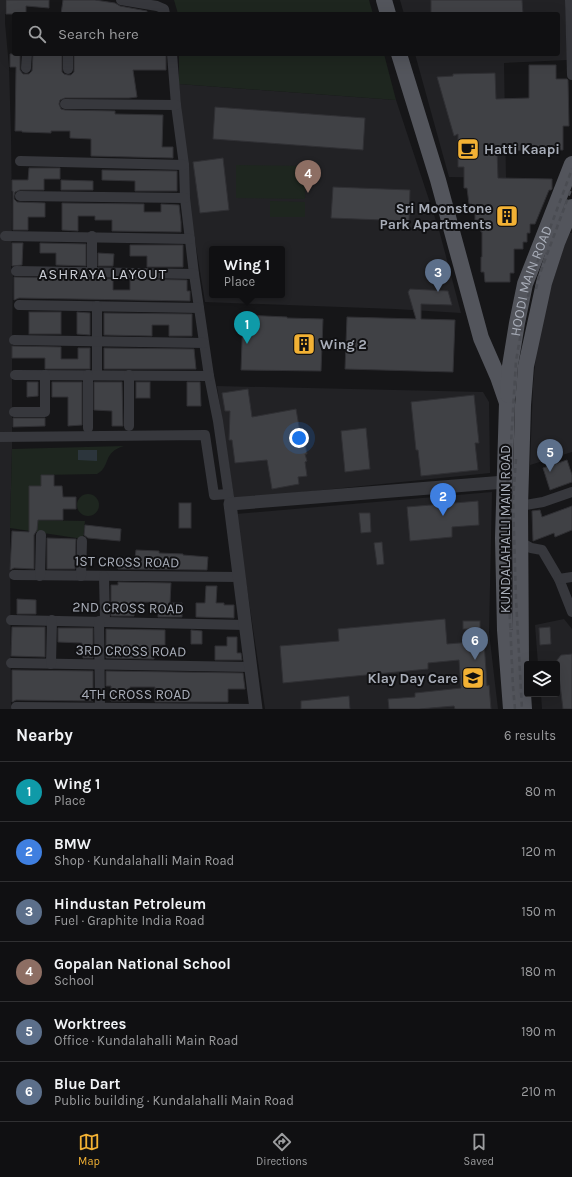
<!DOCTYPE html>
<meta charset="utf-8">
<style>
body{margin:0;font-family:Karla,sans-serif;background:#19191b;color:#f1f3f6}
.controls{position:absolute;right:12px;bottom:12px;display:grid;overflow:hidden;border-radius:4px;box-shadow:0 4px 16px #0002}
.controls button{width:36px;height:36px;display:grid;place-items:center;padding:0;border:0;border-bottom:1px solid #303032;background:#101012;color:#f1f3f6;font:20px sans-serif}
.you{position:absolute;left:299px;top:438px;width:14px;height:14px;margin:-10px;border:3px solid #fff;border-radius:50%;background:#1a73e8;box-shadow:0 0 0 6px #1a73e833}
.badge{display:grid;place-items:center;width:26px;height:26px;border-radius:50%;background:#f2b134;color:#fff;font-size:13px;font-weight:700}
.pin{position:absolute;translate:-50% -33px;filter:drop-shadow(0 1px 2px #0008)}
.pin::after{content:'';position:absolute;top:21px;width:14px;height:12px;background:inherit;clip-path:polygon(0 0,100% 0,50% 100%)}
.popup{position:absolute;left:209px;top:246px;width:76px;height:52px;box-sizing:border-box;display:grid;place-content:center;border-radius:4px;background:#101012;filter:drop-shadow(0 1px 3px #0005);font-size:13px;white-space:nowrap;color:#9c9d9f}
.popup b{font-size:15px;color:#f1f3f6}
.popup::after{content:'';position:absolute;left:50%;top:100%;margin-left:-8px;border:8px solid transparent;border-top-color:#101012}
.list{margin:0;padding:0;list-style:none}
h2{display:flex;justify-content:space-between;align-items:center;height:52px;margin:0;padding:0 16px;font-size:17px}
h2 small{font-size:13px;font-weight:400;color:#9c9d9f}
.list li{display:grid;grid-template-columns:26px 1fr auto;gap:12px;align-items:center;box-sizing:border-box;height:60px;padding:0 16px;border-top:1px solid #303032}
.list b{display:block;font-size:15px;white-space:nowrap}
.list p{margin:0;font-size:13px;white-space:nowrap;color:#9c9d9f}
.list em{font-size:13px;font-style:normal;color:#9c9d9f}
.icon{flex:none;width:22px;height:22px;fill:none;stroke:currentColor;stroke-width:2;stroke-linecap:round;stroke-linejoin:round}
.map{position:relative;flex:none;width:572px;height:709px;overflow:hidden}
.search{position:absolute;background:#101012;box-shadow:0 4px 16px #0002;left:12px;right:12px;top:12px;height:44px;display:flex;align-items:center;gap:10px;box-sizing:border-box;padding:0 14px;border-radius:4px;color:#9c9d9f;font-size:15px}
.sheet{height:412px;background:#101012}
nav{display:flex;justify-content:space-around;align-items:center;box-sizing:border-box;height:56px;border-top:1px solid #303032;background:#101012;font-size:11px;color:#9c9d9f}
nav a{display:grid;justify-items:center;gap:2px}
nav .on{color:#f2b134}
.map>svg:first-child{display:block}
</style>
<div class="map">
<svg width="572" height="709" viewBox="0 0 572 709">
<rect width="100%" height="100%" fill="#161618"/>
<g fill="#222225" fill-rule="evenodd">
<polygon points="0,0 5,0 5,23 9,67 11,136 12,215 11,268 13,275 12,345 12,449 10,528 11,709 0,709"/>
<polygon points="400,0 565,0 567,60 504,63 506,178 449,177 415,54 558,54 558,14 404,14"/>
<path d="M179,84L396,100L439,230L461,313L395,309L205,302L191,216ZM212,249H282V295H212Z"/>
<polygon points="570,233 572,233 572,452 530,465 533,386 536,354 548,297 564,246"/>
<polygon points="217,386 483,392 489,402 490,473 234,499"/>
<polygon points="492,492 489,632 498,709 265,709 236,514"/>
<polygon points="564,619 572,629 572,709 542,709 541,694 557,694 557,664 538,664 535,625"/>
</g>
<g fill="#1e261f">
<polygon points="174,0 369,0 373,14 178,14"/>
<polygon points="179,54 384,54 396,100 179,84"/>
<polygon points="236,165 306,166 305,199 236,198"/>
<polygon points="270,201 305,202 305,217 270,217"/>
<path d="M124,446C102,452 111,467 97,474L41,475V486H29V520L85,521L83,539L10,528L12,449Z"/>
<circle cx="88" cy="505" r="11"/>
</g>
<polygon fill="#2c353c" points="78,450 97,450 97,461 78,460"/>
<g fill="#404145" stroke="#303034">
<polygon points="6,0 49,0 49,8 26,6 26,14 6,14"/>
<polygon points="63,0 95,0 115,3 120,6 147,11 147,14 61,14"/>
<polygon points="431,0 522,0 523,14 431,14"/>
<polygon points="10,54 20,54 20,70 23,74 29,74 32,71 33,54 62,54 62,72 64,74 68,75 71,75 74,72 74,54 166,54 166,70 133,70 137,97 129,98 65,98 60,100 59,104 61,109 65,110 115,111 115,114 163,115 162,147 173,147 173,158 91,156 91,139 70,138 70,131 51,131 51,133 22,132 22,131 15,131 16,67 10,67"/>
<polygon points="529,65 556,65 556,79 567,79 568,80 569,126 563,126 563,150 497,151 498,178 552,179 552,189 551,190 549,190 535,224 530,224 530,233 527,233 527,242 523,242 523,249 514,249 514,273 510,273 510,282 485,282 484,272 481,272 481,257 482,257 482,232 481,232 481,227 479,227 479,220 475,220 475,212 472,212 472,204 469,204 467,188 464,188 464,167 458,167 458,134 454,136 437,77 453,76 453,74 495,73 496,99 529,98"/>
<polygon points="215,107 365,118 363,150 213,139"/>
<polygon points="223,158 229,210 200,213 193,162"/>
<polygon points="29,168 60,168 60,179 44,179 44,190 20,190 15,192 14,196 14,199 17,202 45,203 45,217 28,217 28,230 13,230 13,191 12,191 12,180 28,180"/>
<polygon points="102,170 177,171 177,191 135,191 135,181 102,180"/>
<polygon points="61,180 93,181 93,190 61,190"/>
<polygon points="333,187 410,190 409,221 331,218"/>
<polygon points="62,203 144,204 144,212 161,212 161,204 179,205 181,222 181,232 112,231 112,220 95,220 95,216 78,216 78,231 62,230"/>
<polygon points="12,243 23,243 22,265 12,266"/>
<polygon points="40,243 86,244 86,266 56,265 56,253 40,253"/>
<polygon points="130,245 183,245 183,267 147,267 147,256 130,256"/>
<polygon points="98,253 114,254 113,266 98,266"/>
<polygon points="14,277 113,279 113,290 130,290 130,279 187,280 187,291 190,291 190,301 19,298 14,300"/>
<polygon points="410,289 448,291 452,305 421,304 421,319 455,320 453,372 345,369 347,317 416,319 408,292"/>
<rect x="29" y="312" width="32" height="22"/>
<polygon points="77,312 90,313 90,335 77,334"/>
<polygon points="104,313 192,314 192,336 169,336 169,325 152,325 152,336 104,335"/>
<polygon points="243,315 287,317 287,318 323,319 321,371 241,370"/>
<polygon points="12,346 61,347 61,359 78,359 78,348 90,348 90,369 45,369 45,358 12,358"/>
<polygon points="104,348 194,349 196,369 104,369"/>
<polygon points="27,382 38,382 38,396 27,397"/>
<polygon points="52,382 82,382 82,425 68,426 68,397 52,397"/>
<polygon points="94,382 122,382 123,426 112,426 112,411 94,410"/>
<rect x="136" y="382" width="14" height="16"/>
<polygon points="187,382 200,382 201,406 187,406"/>
<polygon points="248,389 252,417 296,409 300,432 303,432 307,454 305,454 307,461 305,462 307,476 298,477 299,484 272,489 267,460 235,463 232,440 229,440 230,411 225,411 222,393"/>
<polygon points="474,395 479,443 475,443 478,470 421,476 418,450 416,450 411,402"/>
<polygon points="13,418 45,418 45,426 13,427"/>
<polygon points="366,428 370,469 345,472 341,431"/>
<polygon points="567,460 572,475 572,482 550,490 543,468"/>
<polygon points="41,475 54,475 54,486 62,486 63,497 76,497 76,509 63,509 63,520 38,520 37,530 34,535 34,569 14,568 10,570 12,531 29,532 29,486 41,486"/>
<polygon points="478,501 479,525 452,527 452,537 410,541 407,507"/>
<rect x="179" y="503" width="12" height="25"/>
<polygon points="572,506 572,530 555,537 554,533 533,541 532,511 540,510 542,517"/>
<polygon points="359,513 370,513 371,532 361,533"/>
<polygon points="85,525 121,529 120,541 88,538 84,535"/>
<polygon points="47,538 76,539 75,569 47,569"/>
<polygon points="382,542 384,564 377,565 374,543"/>
<polygon points="136,550 159,551 159,553 183,554 183,555 208,557 207,570 118,569 118,558 135,558"/>
<polygon points="118,582 171,583 170,603 182,603 182,617 158,617 158,602 134,602 134,616 111,616 111,585 118,585"/>
<polygon points="206,586 217,586 216,603 224,603 224,605 234,605 234,618 196,617 196,603 205,603"/>
<polygon points="17,599 36,600 36,614 17,614"/>
<polygon points="445,619 447,644 484,641 487,686 489,685 491,709 455,709 454,706 419,709 389,709 388,699 415,697 415,693 461,688 459,660 428,663 428,669 283,683 280,646 339,641 338,629"/>
<rect x="463" y="621" width="17" height="8"/>
<polygon points="12,627 45,627 45,657 11,656"/>
<polygon points="550,627 551,644 540,645 539,628"/>
<polygon points="58,628 93,628 93,658 83,658 82,643 58,642"/>
<polygon points="106,629 165,630 165,645 154,645 154,659 106,658"/>
<polygon points="191,630 202,631 202,644 191,644"/>
<polygon points="227,637 237,637 237,653 241,653 242,660 215,660 215,646 227,646"/>
<polygon points="572,654 572,709 563,709 557,660 561,655"/>
<polygon points="12,670 93,671 93,701 16,700 12,702"/>
<polygon points="106,671 243,673 245,689 228,689 228,702 155,702 155,687 130,687 130,701 111,701 111,686 106,686"/>
<polygon points="349,696 350,709 301,709 301,701"/>
</g>
<g fill="none" stroke-linecap="round" stroke-linejoin="round">
<g stroke="#37383d" stroke-width="10">
<polyline points="121,0 157,6 164,9 165,14"/>
<polyline points="570,0 572,75"/>
<polyline points="172,54 176,105 184,165 185,198 194,274 209,376 218,421 230,504"/>
<polyline points="26,68 27,54"/>
<polyline points="68,69 68,54"/>
<polyline points="65,104 176,105"/>
<polyline points="20,161 184,165"/>
<polyline points="20,196 185,198"/>
<polyline points="5,236 190,239"/>
<polyline points="92,236 92,273"/>
<polyline points="16,271 194,274"/>
<polyline points="19,305 199,308"/>
<polyline points="97,306 97,375"/>
<polyline points="14,340 204,343"/>
<polyline points="15,375 209,376"/>
<polyline points="88,375 88,428"/>
<polyline points="129,375 129,426"/>
<polyline points="14,412 45,412 45,375"/>
<polyline points="0,437 205,435 214,495 228,494"/>
<polyline points="520,506 543,502 572,492"/>
<polyline points="520,542 531,548 542,550 559,579 572,612"/>
<polyline points="14,575 240,577"/>
<polyline points="40,576 41,535"/>
<polyline points="81,576 82,541"/>
<polyline points="104,576 105,621"/>
<polyline points="559,579 572,577"/>
<polyline points="11,620 246,625"/>
<polyline points="99,621 100,708"/>
<polyline points="11,663 251,667"/>
<polyline points="51,664 52,620"/>
<polyline points="16,707 256,709"/>
</g>
<polyline stroke="#37383d" stroke-width="13" points="256,709 230,504 505,482"/>
<g stroke="#53555c" stroke-width="16">
<polyline points="384,0 388,14"/>
<polyline points="399,54 438,180 481,338 498,377 507,403 503,538 505,630 511,709"/>
<path id="s1" d="M508,395L510,366L517,323L525,284L572,164"/>
<polyline points="524,709 521,663 520,506 523,405 526,366 544,283 557,243 572,207"/>
</g>
<g stroke="#4a4c52" stroke-width="2.5" stroke-dasharray="5 4" stroke-linecap="butt">
<polyline points="536,289 539,276 572,187"/>
<polyline points="516,459 513,500 516,599 522,709"/>
<polyline points="515,709 513,687 509,600 506,500 511,443 516,361 524,315 533,274 572,169"/>
</g>
</g>
<defs>
<g id="cafe-square" transform="scale(1.15)"><rect x="-9" y="-9" width="18" height="18" rx="4" fill="#f2b134" stroke="#111113"/><path d="M-5.5-4.5H6V0H3Q3 3.5 0 3.5H-2.5Q-5.5 3.5-5.5 0ZM3-3.2v2h1.7v-2ZM-6 4.5H4V6H-6Z" fill="#111"/></g>
<g id="building-square" transform="scale(1.15)"><rect x="-9" y="-9" width="18" height="18" rx="4" fill="#f2b134" stroke="#111113"/><path d="M-4-6H4V6H1V3H-1V6H-4ZM-2.5-4.3h1.7v1.8h-1.7ZM.8-4.3h1.7v1.8H.8ZM-2.5-1h1.7V.8h-1.7ZM.8-1h1.7V.8H.8Z" fill="#111"/></g>
<g id="school-square" transform="scale(1.15)"><rect x="-9" y="-9" width="18" height="18" rx="4" fill="#f2b134" stroke="#111113"/><path d="M0-5L7-2L0 1L-7-2ZM-4 1L0 2.5L4 1V4Q0 6-4 4Z" fill="#111"/></g>
</defs>
<g fill-rule="evenodd">
<use href="#cafe-square" x="468" y="149"/>
<use href="#building-square" x="507" y="216"/>
<use href="#building-square" x="304" y="344"/>
<use href="#school-square" x="473" y="678"/>
</g>
<g text-anchor="middle" dominant-baseline="central" stroke-width="4" stroke-linejoin="round" paint-order="stroke">
<g font-size="14" font-weight="bold" fill="#a8adb8" stroke="#111113" text-anchor="start">
<text x="484" y="149">Hatti Kaapi</text>
<text x="492" y="208" text-anchor="end">Sri Moonstone<tspan x="492" dy="16">Park Apartments</tspan></text>
<text x="320" y="344">Wing 2</text>
<text x="458" y="678" text-anchor="end">Klay Day Care</text>
</g>
<g font-size="14" fill="#a8adb8" stroke="#111113">
<text stroke="none"><textPath href="#s1" startOffset="117">HOODI MAIN ROAD</textPath></text>
<text transform="translate(505 529) rotate(-90)">KUNDALAHALLI MAIN ROAD</text>
<text transform="translate(127 562) rotate(1)">1ST CROSS ROAD</text>
<text transform="translate(128 608) rotate(1)">2ND CROSS ROAD</text>
<text transform="translate(131 651) rotate(1)">3RD CROSS ROAD</text>
<text x="136" y="694">4TH CROSS ROAD</text>
</g>
<g font-size="15" letter-spacing="1" fill="#c9ccd4" stroke="#111113">
<text x="103" y="274">ASHRAYA LAYOUT</text>
</g>
</g>
</svg>
<div class="controls">
<button><svg class="icon" aria-label="layers" viewBox="0 0 24 24"><path d="M12 4l9 5-9 5-9-5zM3 14l9 5 9-5"/></svg></button>
</div>
<div class="you"></div>
<div class="pin badge" style="left:247px;top:344px;background:#0f9aa8">1</div>
<div class="popup"><b>Wing 1</b>Place</div>
<div class="pin badge" style="left:443px;top:516px;background:#3f7fe0">2</div>
<div class="pin badge" style="left:438px;top:292px;background:#5c6f8a">3</div>
<div class="pin badge" style="left:308px;top:193px;background:#8d6e63">4</div>
<div class="pin badge" style="left:550px;top:472px;background:#5c6f8a">5</div>
<div class="pin badge" style="left:475px;top:660px;background:#5c6f8a">6</div>
<div class="search"><svg class="icon" aria-label="search" viewBox="0 0 24 24"><circle cx="10" cy="10" r="6"/><path d="M15 15l6 6"/></svg>Search here</div>
</div>
<section class="sheet">
<h2>Nearby<small>6 results</small></h2>
<ul class="list">
<li><span class="badge" style="background:#0f9aa8">1</span><div><b>Wing 1</b><p>Place</p></div><em>80 m</em></li>
<li><span class="badge" style="background:#3f7fe0">2</span><div><b>BMW</b><p>Shop · Kundalahalli Main Road</p></div><em>120 m</em></li>
<li><span class="badge" style="background:#5c6f8a">3</span><div><b>Hindustan Petroleum</b><p>Fuel · Graphite India Road</p></div><em>150 m</em></li>
<li><span class="badge" style="background:#8d6e63">4</span><div><b>Gopalan National School</b><p>School</p></div><em>180 m</em></li>
<li><span class="badge" style="background:#5c6f8a">5</span><div><b>Worktrees</b><p>Office · Kundalahalli Main Road</p></div><em>190 m</em></li>
<li><span class="badge" style="background:#5c6f8a">6</span><div><b>Blue Dart</b><p>Public building · Kundalahalli Main Road</p></div><em>210 m</em></li>
</ul>
</section>
<nav>
<a class="on"><svg class="icon" aria-label="map" viewBox="0 0 24 24"><path d="M3 6l6-2 6 2 6-2v14l-6 2-6-2-6 2zM9 4v14M15 6v14"/></svg>Map</a>
<a><svg class="icon" aria-label="directions" viewBox="0 0 24 24"><path d="M12 3l9 9-9 9-9-9zM9 14v-3h6M13 9l2 2-2 2"/></svg>Directions</a>
<a><svg class="icon" aria-label="saved" viewBox="0 0 24 24"><path d="M7 4h10v16l-5-4-5 4z"/></svg>Saved</a>
</nav>
